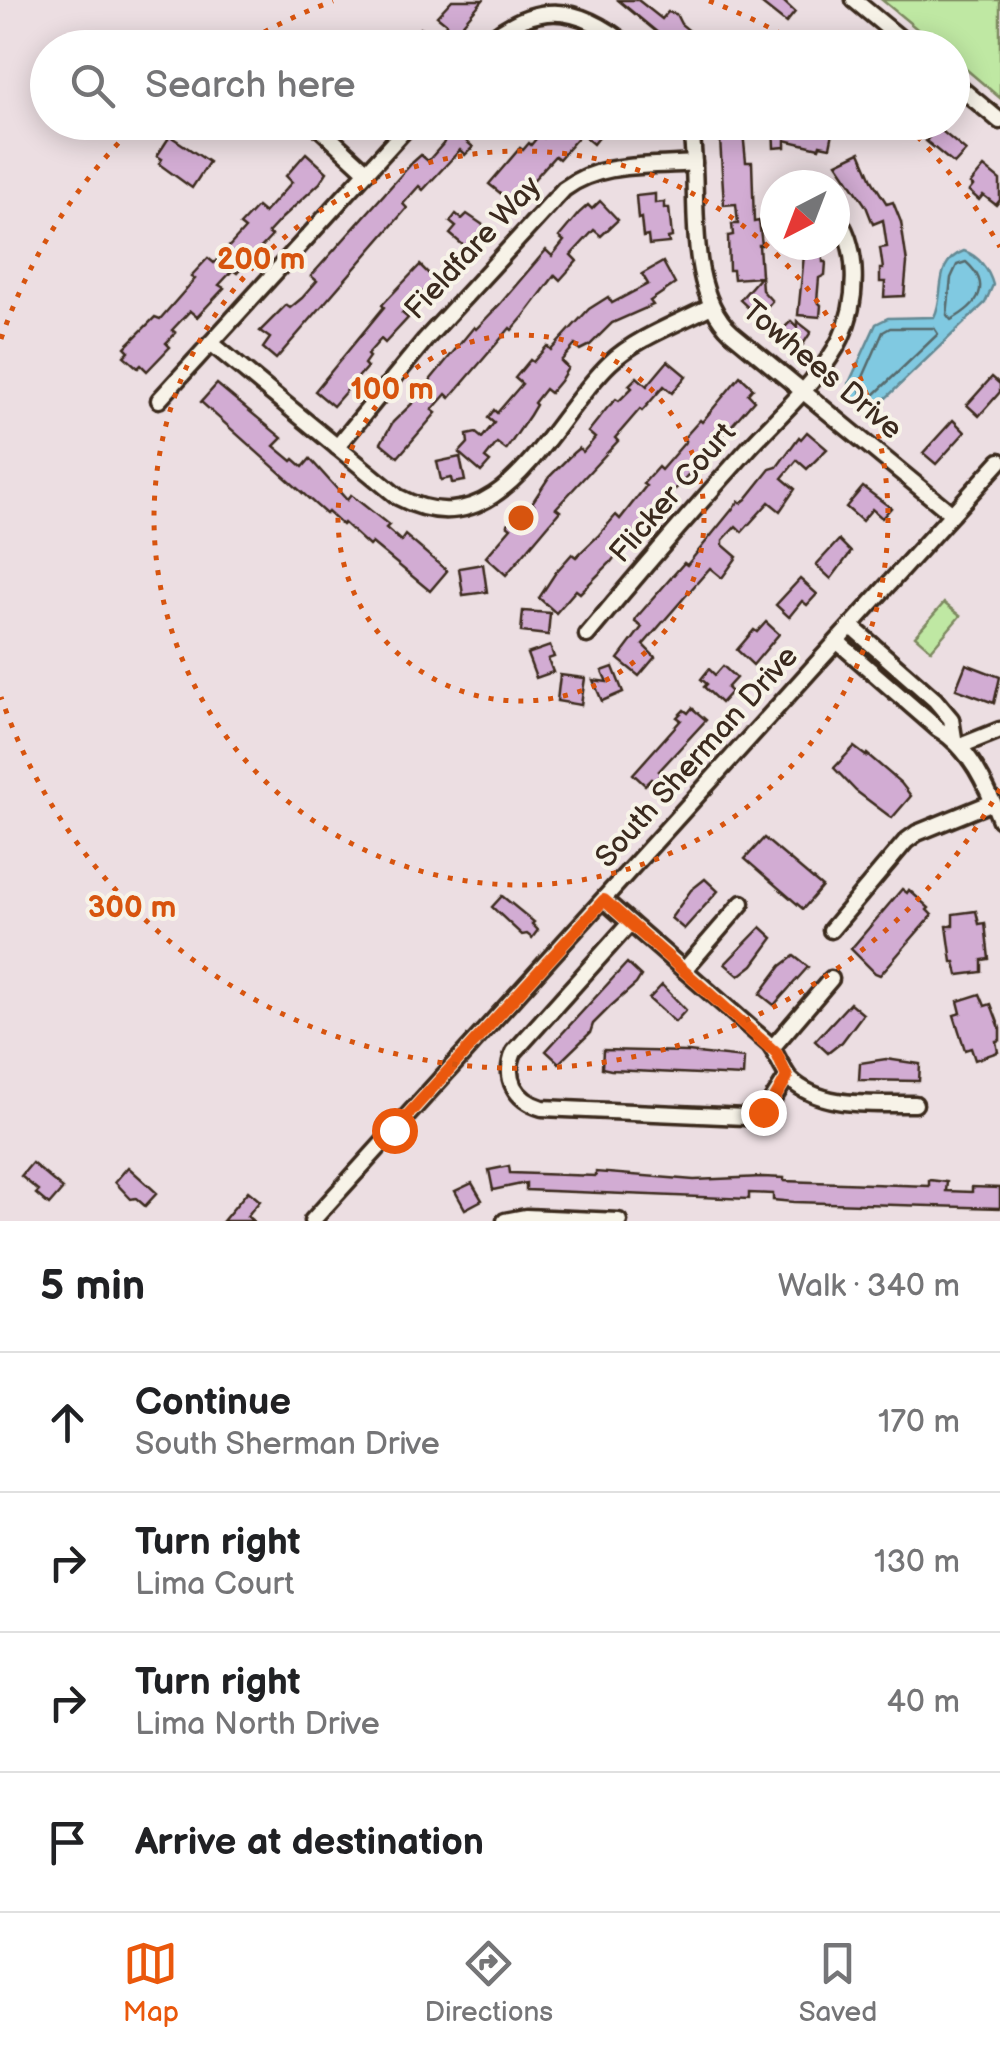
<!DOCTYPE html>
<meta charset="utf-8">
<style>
body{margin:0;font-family:"Balsamiq Sans",sans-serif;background:#f6f6f6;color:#202124}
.compass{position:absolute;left:760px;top:170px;width:90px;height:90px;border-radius:50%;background:#fff;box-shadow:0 5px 25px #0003;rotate:222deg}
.stop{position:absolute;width:30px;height:30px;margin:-22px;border:8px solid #ea580c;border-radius:50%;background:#fff}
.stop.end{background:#ea580c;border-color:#fff;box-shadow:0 2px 10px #0008}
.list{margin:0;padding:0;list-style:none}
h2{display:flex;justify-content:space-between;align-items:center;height:130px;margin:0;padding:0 40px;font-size:42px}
h2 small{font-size:32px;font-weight:400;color:#757577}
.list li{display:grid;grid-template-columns:65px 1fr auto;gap:30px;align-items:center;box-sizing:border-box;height:140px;padding:0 40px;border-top:2px solid #e0e0e0}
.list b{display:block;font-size:38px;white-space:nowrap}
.list p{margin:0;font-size:32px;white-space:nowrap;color:#757577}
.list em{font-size:32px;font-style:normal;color:#757577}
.icon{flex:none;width:55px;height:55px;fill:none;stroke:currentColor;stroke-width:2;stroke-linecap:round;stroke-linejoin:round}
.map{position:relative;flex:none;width:1000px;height:1221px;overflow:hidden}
.search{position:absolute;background:#fff;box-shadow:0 5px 25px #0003;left:30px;right:30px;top:30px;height:110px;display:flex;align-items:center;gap:25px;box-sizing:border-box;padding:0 35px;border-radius:55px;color:#757577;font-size:38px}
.sheet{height:690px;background:#fff}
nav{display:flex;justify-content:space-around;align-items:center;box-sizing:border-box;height:140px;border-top:2px solid #e0e0e0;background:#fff;font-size:28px;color:#757577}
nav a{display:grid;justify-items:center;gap:5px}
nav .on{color:#ea580c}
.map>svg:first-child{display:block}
</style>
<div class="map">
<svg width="1000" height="1221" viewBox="0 0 1000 1221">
<rect width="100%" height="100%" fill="#ecdee2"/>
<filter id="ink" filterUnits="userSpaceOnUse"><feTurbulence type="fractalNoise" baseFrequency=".01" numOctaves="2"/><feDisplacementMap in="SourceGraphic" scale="20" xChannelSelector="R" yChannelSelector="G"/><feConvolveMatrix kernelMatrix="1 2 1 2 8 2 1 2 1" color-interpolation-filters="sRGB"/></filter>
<g filter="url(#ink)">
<g fill="#bfe8a3" stroke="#7d8960" stroke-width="2.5">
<polygon points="882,0 1000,0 1000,98 953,58 952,48 939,47"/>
<polygon points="944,603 960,616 931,650 915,636"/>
</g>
<path fill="#80c9e1" stroke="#648993" stroke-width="2.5" d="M964,251C979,256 989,270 993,285L985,303L881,403L868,408C855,405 850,396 849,383L876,324L888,318L934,317C946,294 932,263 964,251Z"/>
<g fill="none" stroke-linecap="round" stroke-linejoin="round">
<g stroke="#576a6c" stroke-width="2.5">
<path d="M966,262C993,286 978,305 951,320L947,315L951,278L957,265Z"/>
<polygon points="890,328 934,328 938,334 875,394 866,397 861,393 860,384 883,332"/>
</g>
</g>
<g fill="#d2acd3" stroke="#3b2a1e" stroke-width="2.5">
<polygon points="452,0 483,0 452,36 443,28 447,24 437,16"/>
<polygon points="618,0 638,0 662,19 668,12 676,14 681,24 698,38 704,33 717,48 676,48"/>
<polygon points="757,0 782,0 795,12 786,23"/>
<polygon points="420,28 442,48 402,48"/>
<polygon points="575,122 605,122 596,132 600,135 593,144 581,134 559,159 555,156 529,185 531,187 520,209 489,184 520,148 523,150 529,143 531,145 540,134 544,138 555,125 566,133"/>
<polygon points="719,122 742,122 746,162 752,162 754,222 759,221 762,245 759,245 762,290 772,301 758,317 740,300 760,277 734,279 733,270 729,270 728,236 733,235 732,224 738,224 736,204 724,205"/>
<polygon points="773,122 814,122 834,128 830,147 820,145 819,148 785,140 785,147 774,148"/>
<polygon points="448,125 473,147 465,155 460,150 423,190 419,186 403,204 407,208 276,359 263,348 270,338 260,331 286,305 290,308 302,298 317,281 311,276 412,163 421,155 428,161 443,144 445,140 440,134"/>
<polygon points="937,127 966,151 954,164 926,141"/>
<polygon points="170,136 209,162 192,188 159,164 162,159 157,156"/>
<polygon points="860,152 873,182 887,204 893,202 901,222 907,263 904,296 884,297 885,282 880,282 880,269 883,269 880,248 887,247 883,220 873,224 866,206 837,163"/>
<polygon points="306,153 327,172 320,183 282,218 268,233 272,236 237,273 233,270 219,285 224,288 197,317 190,311 172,330 176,333 166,343 170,347 147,371 141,365 138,368 124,356 129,351 125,347 155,317 160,319 195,279 191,276 208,258 214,263 245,229 240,225 257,207 264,213 292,182 286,176"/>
<polygon points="984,167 1000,180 1000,200 996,205 983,195 979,200 969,191 973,186 970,184"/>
<polygon points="655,194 655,203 664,202 664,208 669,208 672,237 668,238 669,243 649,245 648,236 643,237 641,218 638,219 636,196"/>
<polygon points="600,201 618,220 601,236 594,230 571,255 577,261 560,280 555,275 524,316 512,330 510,328 450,398 446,394 432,410 436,413 398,457 381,443 393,422 429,387 431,379 474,327 476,329 500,304 546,250 552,256 564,241 559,237 579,213 588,205 592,209"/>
<polygon points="456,214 462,219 467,214 489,229 470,251 450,234 456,227 450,222"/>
<polygon points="805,245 822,245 823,262 826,262 825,275 819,278 817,301 821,305 820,317 798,315"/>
<polygon points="663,262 675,284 650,301 653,305 612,323 590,345 580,350 575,345 561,361 568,368 560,381 550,393 545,389 534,403 536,405 530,415 506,450 497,443 485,458 490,462 481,472 459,453 468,443 467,435 476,433 482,438 494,423 488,418 494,410 497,413 522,384 515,378 530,360 533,362 547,346 551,350 589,309 608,297 612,303 648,284 642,274"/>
<polygon points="420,265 439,284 427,295 423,292 418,294 402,313 408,318 385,343 381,339 367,355 369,357 364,364 367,367 333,406 315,391 384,307 382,305"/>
<polygon points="791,321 797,327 797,321 811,332 798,352 778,334"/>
<polygon points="668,361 686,376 672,393 664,386 642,411 640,409 615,438 618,441 556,508 560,511 506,575 486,557 511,528 507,525 516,515 522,519 534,505 532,503 549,477 573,453 579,448 583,452 595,438 588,432 608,407 616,399 619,401 632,388 629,385 637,377 647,386"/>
<polygon points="740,376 753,388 748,394 754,400 649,519 646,517 611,562 580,593 576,590 556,613 539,598 556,572 572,554 576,557 598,536 616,515 620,519 646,486 643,484 658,467 661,470 686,441 683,439 700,420 702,422"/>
<polygon points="992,377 1000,384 1000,392 979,416 967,405"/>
<polygon points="217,384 282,438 274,446 292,461 294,459 303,467 310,459 347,500 351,495 389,525 386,528 401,541 405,535 447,571 430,591 372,543 369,546 344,523 342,525 328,512 326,514 201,402"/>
<polygon points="953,420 965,432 936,464 923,453"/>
<polygon points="807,432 827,449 807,469 797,460 782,478 795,489 780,511 769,502 742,532 736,526 723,540 723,545 737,557 722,578 710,568 643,645 655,657 639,676 618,659 642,627 635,622 636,618 684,563 687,565 739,501 741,503 746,499 770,469 777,467 799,437 801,439"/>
<polygon points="460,457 465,481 452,483 451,478 441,480 437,462"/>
<polygon points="863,487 891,508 882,518 872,509 862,521 846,507"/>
<polygon points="839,540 851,552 831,579 816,565"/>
<polygon points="483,564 487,592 463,595 459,568"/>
<polygon points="800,579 817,594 807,605 802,601 789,617 776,605"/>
<polygon points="523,611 550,613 548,635 521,632"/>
<polygon points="766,622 779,634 753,665 737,650 754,630 757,632"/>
<polygon points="550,646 554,657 548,659 553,672 536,678 527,654"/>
<polygon points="966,664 1000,677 994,703 956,689"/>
<polygon points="723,666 736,678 727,688 731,692 721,703 704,687 707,684 701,679 709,669 715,675"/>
<polygon points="613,667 623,692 602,701 593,680 607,682 602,671"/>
<polygon points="560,675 585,678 581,705 557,701"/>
<polygon points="692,708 706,720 659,771 662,773 654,782 651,779 645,785 633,774 681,720 677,717 684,710 688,713"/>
<polygon points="854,747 866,756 867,754 901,783 911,796 892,818 856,791 834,768"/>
<polygon points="764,838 822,887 803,909 745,859"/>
<polygon points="705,879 718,891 684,929 671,918 691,890"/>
<polygon points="902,889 907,893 909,890 929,908 927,910 932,915 880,975 875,973 851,949"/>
<polygon points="502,896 534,922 532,924 538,930 532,938 527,934 522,935 492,907"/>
<polygon points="976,911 979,924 985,923 989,959 982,960 982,972 958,975 955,962 952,962 947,926 953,926 953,914"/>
<polygon points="761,927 773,938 753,965 739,976 725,964"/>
<polygon points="794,956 808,967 774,1005 760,994 781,966"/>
<polygon points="627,963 641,976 636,984 611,1006 593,1024 590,1033 559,1063 546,1051"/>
<polygon points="662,985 686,1010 675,1022 649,999"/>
<polygon points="980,994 985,1006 991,1004 1000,1028 1000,1040 996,1041 998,1052 975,1060 971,1048 965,1050 954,1015 961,1013 958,1001"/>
<polygon points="850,1003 863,1014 842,1042 828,1053 815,1041"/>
<polygon points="603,1050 688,1052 744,1058 743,1076 611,1070 602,1068"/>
<polygon points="886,1059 920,1064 919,1081 859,1080 860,1063"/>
<polygon points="32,1163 63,1189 49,1205 36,1194 39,1191 21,1176"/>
<polygon points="509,1166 510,1173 596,1176 596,1172 694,1180 762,1177 784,1178 784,1181 929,1186 929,1180 947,1182 946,1191 972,1192 972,1187 1000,1188 1000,1208 794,1202 773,1200 773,1194 749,1193 749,1199 526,1190 526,1183 493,1190 489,1170"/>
<polygon points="128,1167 157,1193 145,1206 136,1198 131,1199 115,1182"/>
<polygon points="472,1183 482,1200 465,1209 455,1191"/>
<polygon points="248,1191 260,1201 247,1216 253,1221 223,1221"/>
</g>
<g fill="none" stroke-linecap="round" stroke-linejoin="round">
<g stroke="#3b2a1e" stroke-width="21">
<g id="minor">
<polyline points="854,0 912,48"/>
<path d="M480,48C533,0 576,2 631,48"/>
<polyline points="952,81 1000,121"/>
<polyline points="313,122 367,172"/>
<path d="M690,122C702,186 681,286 732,333L952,514"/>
<polyline points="802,183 804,185"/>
<path d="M211,343L398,497C502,552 548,422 610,363C636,338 679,323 711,306"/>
<polyline points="159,400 412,122"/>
<path d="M337,447L425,340L564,189C600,161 651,167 694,163"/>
<polyline points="852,627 935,700 951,719 954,738"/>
<path d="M587,635C640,571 693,510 748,449C777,417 823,377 841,338C858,301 860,247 835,214"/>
<path d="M838,642L938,729C970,748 987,786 1000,820"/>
<polyline points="960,746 1000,730"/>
<path d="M604,900L770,1045C777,1055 783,1071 790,1079C822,1110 875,1103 915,1104"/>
<path d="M630,923L514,1052C503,1078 515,1100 542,1108L745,1117L766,1110L787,1077"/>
<polyline points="831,930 906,841 917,833 993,802"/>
<polyline points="684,970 742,903"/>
<polyline points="772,1048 831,979"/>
<polyline points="312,1221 1000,461"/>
<polyline points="505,1221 526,1217 619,1221"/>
</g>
</g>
<use href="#minor" stroke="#f7f3e8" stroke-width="14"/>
</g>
</g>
<g fill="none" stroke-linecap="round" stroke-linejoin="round" filter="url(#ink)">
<polyline stroke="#ea580c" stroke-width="12" points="394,1130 604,900 777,1054 787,1077 773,1102 763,1112"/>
</g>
<g fill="none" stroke="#d7540e" stroke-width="5" stroke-dasharray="5 10">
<circle cx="521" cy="518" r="183"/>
<circle cx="521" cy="518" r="367"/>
<path d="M1000 789A550 550 0 0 1 1 697M1 339A550 550 0 0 1 135 126M238 47A550 550 0 0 1 333 1M709 1A550 550 0 0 1 804 47M907 126A550 550 0 0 1 1000 247"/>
</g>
<g text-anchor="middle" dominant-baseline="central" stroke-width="8" stroke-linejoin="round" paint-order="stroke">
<g font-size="30" fill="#3b2a1e" stroke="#f7f3e8">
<text transform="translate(473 248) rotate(-47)">Fieldfare Way</text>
<text transform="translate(822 370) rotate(40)">Towhees Drive</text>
<text transform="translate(673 493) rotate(-49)">Flicker Court</text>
<text transform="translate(697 757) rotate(-48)">South Sherman Drive</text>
</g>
</g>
<circle cx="521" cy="518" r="15" fill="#d7540e" stroke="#f7f3e8" stroke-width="5"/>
<g font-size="30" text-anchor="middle" font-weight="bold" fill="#d7540e" stroke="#f7f3e8" stroke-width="8" stroke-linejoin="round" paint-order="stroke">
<text x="261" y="269">200 m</text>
<text x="392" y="399">100 m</text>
<text x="132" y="917">300 m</text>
</g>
</svg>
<svg class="compass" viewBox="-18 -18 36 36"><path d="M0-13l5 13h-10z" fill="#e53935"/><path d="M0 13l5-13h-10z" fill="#757577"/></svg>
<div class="stop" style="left:394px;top:1130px"></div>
<div class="stop end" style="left:763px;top:1112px"></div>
<div class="search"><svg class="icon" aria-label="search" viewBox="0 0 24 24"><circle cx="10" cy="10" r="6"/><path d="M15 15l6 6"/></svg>Search here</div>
</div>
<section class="sheet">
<h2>5 min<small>Walk · 340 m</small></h2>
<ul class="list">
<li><svg class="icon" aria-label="ahead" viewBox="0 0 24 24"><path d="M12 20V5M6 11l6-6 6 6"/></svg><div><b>Continue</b><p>South Sherman Drive</p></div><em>170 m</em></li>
<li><svg class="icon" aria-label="right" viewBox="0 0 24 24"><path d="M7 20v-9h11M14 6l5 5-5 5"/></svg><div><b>Turn right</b><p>Lima Court</p></div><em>130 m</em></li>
<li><svg class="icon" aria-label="right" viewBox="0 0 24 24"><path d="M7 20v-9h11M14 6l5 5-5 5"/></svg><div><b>Turn right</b><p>Lima North Drive</p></div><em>40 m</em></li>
<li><svg class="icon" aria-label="arrive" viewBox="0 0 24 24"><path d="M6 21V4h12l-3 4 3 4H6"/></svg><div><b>Arrive at destination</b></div></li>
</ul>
</section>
<nav>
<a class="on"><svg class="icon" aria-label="map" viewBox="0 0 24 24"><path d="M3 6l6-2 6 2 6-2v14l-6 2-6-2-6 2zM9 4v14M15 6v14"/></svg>Map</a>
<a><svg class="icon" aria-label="directions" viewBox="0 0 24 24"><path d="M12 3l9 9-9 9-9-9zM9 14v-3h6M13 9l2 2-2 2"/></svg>Directions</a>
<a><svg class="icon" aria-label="saved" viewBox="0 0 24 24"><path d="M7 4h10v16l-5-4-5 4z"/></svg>Saved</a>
</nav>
